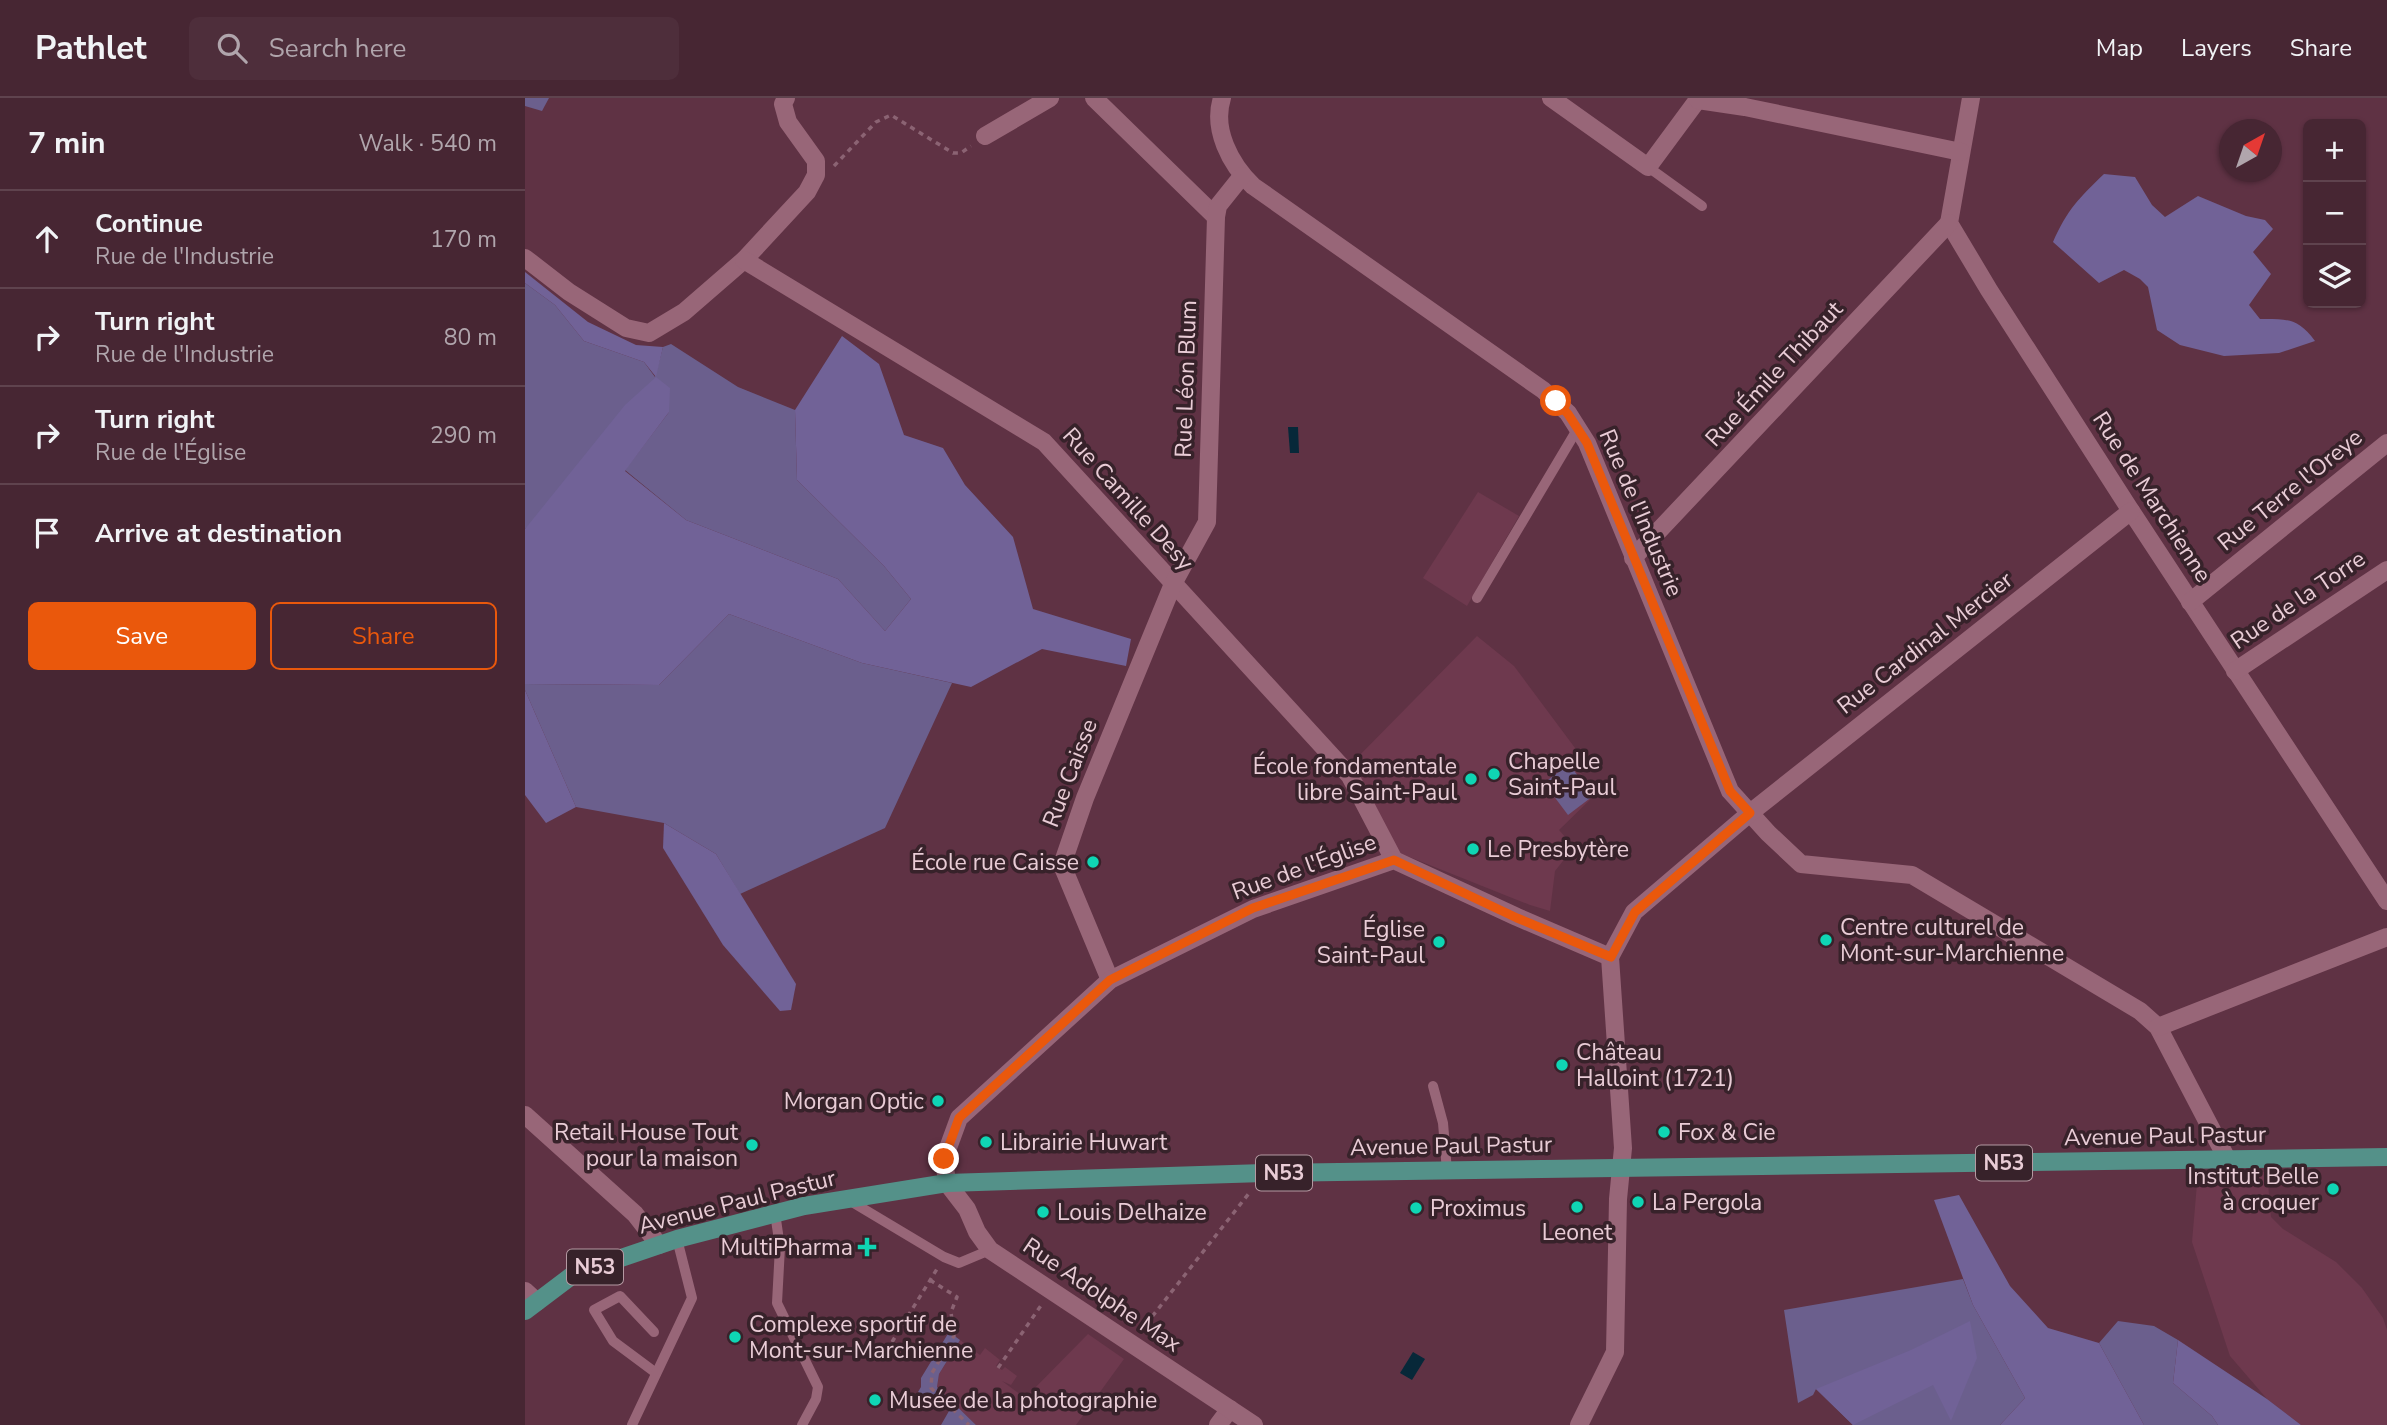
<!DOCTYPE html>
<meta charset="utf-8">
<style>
body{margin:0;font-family:"Nunito Sans",sans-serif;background:#4e2e3b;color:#f1f3f6}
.controls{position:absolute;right:21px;top:21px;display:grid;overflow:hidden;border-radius:10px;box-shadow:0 2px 5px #0004}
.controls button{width:63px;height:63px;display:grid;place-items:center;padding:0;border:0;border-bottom:2px solid #5f434e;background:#472633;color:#f1f3f6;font:35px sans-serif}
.compass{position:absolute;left:1694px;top:21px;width:63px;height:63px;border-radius:50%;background:#472633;box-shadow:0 2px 5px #0004;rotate:40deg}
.stop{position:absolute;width:21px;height:21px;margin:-16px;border:5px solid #ea580c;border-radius:50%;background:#fff}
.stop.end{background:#ea580c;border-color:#fff;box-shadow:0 2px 7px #0008}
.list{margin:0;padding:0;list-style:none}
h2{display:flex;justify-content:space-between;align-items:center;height:91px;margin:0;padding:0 28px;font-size:30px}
h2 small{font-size:23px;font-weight:400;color:#b0a5ac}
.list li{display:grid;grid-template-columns:46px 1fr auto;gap:21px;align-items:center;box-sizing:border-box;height:98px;padding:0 28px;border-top:2px solid #5f434e}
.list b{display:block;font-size:26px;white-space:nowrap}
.list p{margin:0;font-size:23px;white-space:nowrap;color:#b0a5ac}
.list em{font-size:23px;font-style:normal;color:#b0a5ac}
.actions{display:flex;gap:14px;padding:21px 28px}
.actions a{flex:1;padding:16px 0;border:2px solid #ea580c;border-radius:10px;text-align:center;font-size:24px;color:#ea580c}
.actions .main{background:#ea580c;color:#fff}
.icon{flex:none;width:38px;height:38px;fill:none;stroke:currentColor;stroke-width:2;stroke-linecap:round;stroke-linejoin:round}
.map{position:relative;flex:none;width:1862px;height:1327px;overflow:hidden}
header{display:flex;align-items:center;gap:42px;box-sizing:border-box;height:98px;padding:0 35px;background:#472633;border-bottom:2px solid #5f434e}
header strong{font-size:33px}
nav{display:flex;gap:38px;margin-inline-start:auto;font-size:24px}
.search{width:490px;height:63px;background:#4e2e3b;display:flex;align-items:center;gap:18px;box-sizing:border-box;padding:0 24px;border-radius:10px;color:#b0a5ac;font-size:26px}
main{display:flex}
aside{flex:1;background:#472633}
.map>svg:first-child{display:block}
</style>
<header>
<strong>Pathlet</strong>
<div class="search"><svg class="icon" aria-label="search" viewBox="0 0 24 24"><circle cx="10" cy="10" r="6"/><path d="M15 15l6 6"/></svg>Search here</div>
<nav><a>Map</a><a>Layers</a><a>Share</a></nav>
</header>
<main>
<aside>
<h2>7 min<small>Walk · 540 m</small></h2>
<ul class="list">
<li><svg class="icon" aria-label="ahead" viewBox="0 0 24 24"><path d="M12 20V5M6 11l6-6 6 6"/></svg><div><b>Continue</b><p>Rue de l'Industrie</p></div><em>170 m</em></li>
<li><svg class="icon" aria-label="right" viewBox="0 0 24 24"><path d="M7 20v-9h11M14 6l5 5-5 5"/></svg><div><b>Turn right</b><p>Rue de l'Industrie</p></div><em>80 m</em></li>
<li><svg class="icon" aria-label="right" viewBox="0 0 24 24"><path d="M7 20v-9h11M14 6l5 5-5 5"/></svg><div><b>Turn right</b><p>Rue de l'Église</p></div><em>290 m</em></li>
<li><svg class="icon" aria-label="arrive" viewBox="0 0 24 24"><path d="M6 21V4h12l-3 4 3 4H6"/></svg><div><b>Arrive at destination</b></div></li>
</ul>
<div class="actions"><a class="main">Save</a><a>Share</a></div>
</aside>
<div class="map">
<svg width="1862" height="1327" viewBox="0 0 1862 1327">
<rect width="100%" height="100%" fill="#5f3244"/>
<g fill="#6e394e">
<polygon points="953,394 994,418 942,508 898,480"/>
<polygon points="952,538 989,568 1056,658 1047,664 1072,695 1034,732 1049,749 1030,773 1025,813 1005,807 877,756 867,748 825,667"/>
<polygon points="1673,1074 1742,1074 1746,1119 1758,1131 1811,1164 1837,1190 1858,1220 1862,1232 1862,1327 1776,1327 1742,1301 1705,1258 1667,1144"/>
<polygon points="563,1236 599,1261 551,1327 451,1327 412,1289 414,1276 435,1242 455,1257 460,1250 475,1262 471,1268 477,1272 480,1269 492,1278 486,1287 477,1283 500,1300"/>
</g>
<g fill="#6b5f8d">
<polygon points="0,0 24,0 17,13 0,8"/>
<polygon points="0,185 30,207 59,243 119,264 130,279 138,249 146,246 213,289 270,312 272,382 359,468 386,501 360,533 313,481 161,422 100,372 144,314 0,431"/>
<polygon points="204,516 337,565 427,585 360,730 215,796 191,756 139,725 51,709 0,592 0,586 134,587"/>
<polygon points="1044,666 1068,698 1043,717 1019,685"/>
<polygon points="1438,1181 1448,1207 1500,1300 1475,1327 1328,1327 1291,1291 1288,1297 1273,1305 1259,1212"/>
<polygon points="1593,1223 1629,1228 1653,1242 1648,1285 1687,1318 1693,1327 1619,1327 1574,1245"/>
<polygon points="424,1234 435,1242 414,1276 412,1289 451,1327 416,1327 424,1313 393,1294 396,1289 396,1280"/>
</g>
<g fill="#716297">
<path d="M1579,76L1610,79L1627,107L1640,119L1673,98L1721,118L1740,122L1748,131L1728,154L1746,176L1724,207L1735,221C1763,221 1773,220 1790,243L1754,255L1699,258L1655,247L1632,232L1623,189L1615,181L1599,172L1574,185L1528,144C1542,112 1554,100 1579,76Z"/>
<polygon points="0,174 63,224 111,247 138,249 131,279 145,290 144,314 100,373 161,422 313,481 360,533 386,501 359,468 272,382 270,312 317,238 354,266 379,337 418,350 440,387 488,439 508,511 606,541 601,568 517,551 446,589 337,565 204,516 134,587 0,586 0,431 100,307 131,279 119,264 59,243 30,207 0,185"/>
<polygon points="0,592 51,709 21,725 0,697"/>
<polygon points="139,725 191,756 271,886 266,912 255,913 198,847 138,750"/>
<polygon points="1434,1097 1485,1188 1523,1230 1574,1245 1619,1327 1475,1327 1500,1300 1448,1207 1409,1102"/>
<polygon points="1445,1223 1452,1260 1426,1323 1408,1287 1328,1327 1291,1291 1386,1252"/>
<polygon points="1653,1242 1742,1301 1776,1327 1693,1327 1687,1318 1648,1285"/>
</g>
<g fill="#072839">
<polygon points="763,329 773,329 774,355 765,355"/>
<polygon points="888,1254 900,1261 887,1282 875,1275"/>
</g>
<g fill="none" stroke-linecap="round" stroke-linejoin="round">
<g stroke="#8b6373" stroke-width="3.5" stroke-dasharray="5 5" stroke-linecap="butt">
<polyline points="309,68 351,24 366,17 428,55 436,55 446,48"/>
<polyline points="405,1182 432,1199 426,1214 429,1238 407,1275 406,1290 444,1327"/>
<polyline points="615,1234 725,1094"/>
<polyline points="367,1244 412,1171"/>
<polyline points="473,1270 517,1206"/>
</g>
<g stroke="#986678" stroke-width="10">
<polyline points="1123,69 1177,108"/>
<polyline points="952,500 1053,330"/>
<polyline points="908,988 918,1025 922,1073"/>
<polyline points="322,1101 419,1159 434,1165 465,1152"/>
<polyline points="250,1115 255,1149 252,1205 293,1289 291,1301 277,1327"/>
<polyline points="129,1234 95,1198 69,1212 88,1243 131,1275"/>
<polyline points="107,1327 167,1200 152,1141"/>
</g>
<g stroke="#986678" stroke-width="18">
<polyline points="569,0 691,119"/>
<path d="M697,0C687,31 705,66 728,88L1018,292L1043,315L1062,345L1205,693L1243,735L1276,766L1387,777L1615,913L1633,929L1702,1061"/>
<polyline points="1026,0 1123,69 1174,0"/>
<polyline points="1446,0 1424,125 1464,192 1606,413 1862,803"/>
<polyline points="1173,2 1220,9 1436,54"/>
<polyline points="460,38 525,0"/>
<polyline points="0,160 44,194 101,230 124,235 159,214 219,162 282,94 291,77 291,63 263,24 258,6 261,0"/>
<polyline points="219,162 519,344 825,678 869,762"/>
<polyline points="1108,460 1424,125"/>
<polyline points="1665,504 1862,345"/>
<polyline points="1710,573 1862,472"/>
<polyline points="1085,859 1109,814 1225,715 1606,413"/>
<polyline points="585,882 537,767 560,700 648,486 682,424 691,119 693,108 717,78"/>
<polyline points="1633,929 1862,839"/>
<polyline points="0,1017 110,1116 134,1147"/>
<polyline points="0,1193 12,1204"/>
<polyline points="693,1327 705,1311"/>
<polyline points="729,1327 465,1152 452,1134 442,1111 422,1085 419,1061 434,1020 585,882 728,811 869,762 992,819 1085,859"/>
<polyline points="1054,1327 1090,1254 1093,1101 1098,1050 1085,859"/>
</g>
<polyline stroke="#549189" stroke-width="18" points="0,1213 49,1176 152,1141 279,1108 422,1085 739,1075 1862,1059"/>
</g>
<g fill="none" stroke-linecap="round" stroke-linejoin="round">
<polyline stroke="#ea580c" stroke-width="9" points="419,1061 434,1020 585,882 728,810 869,762 992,820 1086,859 1110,814 1225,715 1205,693 1062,345 1043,316 1031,303"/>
</g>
<g fill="#0fd5b4" stroke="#37222a" stroke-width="2.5">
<circle cx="969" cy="676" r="7"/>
<circle cx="946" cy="681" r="7"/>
<circle cx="948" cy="751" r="7"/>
<circle cx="568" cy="764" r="7"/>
<circle cx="1301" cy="842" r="7"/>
<circle cx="914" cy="844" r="7"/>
<circle cx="1037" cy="967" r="7"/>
<circle cx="413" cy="1003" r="7"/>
<circle cx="1139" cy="1034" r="7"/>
<circle cx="461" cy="1044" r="7"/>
<circle cx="227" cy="1047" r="7"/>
<circle cx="1808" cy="1091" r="7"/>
<circle cx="1113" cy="1104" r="7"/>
<circle cx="1052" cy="1109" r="7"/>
<circle cx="891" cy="1110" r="7"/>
<circle cx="518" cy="1114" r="7"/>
<path d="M338.5 1138.5h7v7h7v7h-7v7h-7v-7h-7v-7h7z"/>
<circle cx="210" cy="1239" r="7"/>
<circle cx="350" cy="1302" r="7"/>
</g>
<g text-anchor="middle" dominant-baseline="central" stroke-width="7" stroke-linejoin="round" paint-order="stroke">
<g fill="#37222a" stroke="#b499a2" stroke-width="2">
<rect x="1451" y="1047.5" width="56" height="35" rx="5"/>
<rect x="731" y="1057.5" width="56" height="35" rx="5"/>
<rect x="42" y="1151.5" width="56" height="35" rx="5"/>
</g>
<g font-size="21" font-weight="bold" fill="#e9ccd6">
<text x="1479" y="1065">N53</text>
<text x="759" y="1075">N53</text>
<text x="70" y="1169">N53</text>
</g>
<g font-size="23" fill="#e9ccd6" stroke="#37222a">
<text transform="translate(1249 276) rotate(-47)">Rue Émile Thibaut</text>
<text transform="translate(661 281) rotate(-88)">Rue Léon Blum</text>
<text transform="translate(1765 392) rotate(-39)">Rue Terre l'Oreye</text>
<text transform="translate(1627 399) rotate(57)">Rue de Marchienne</text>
<text transform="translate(603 401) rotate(48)">Rue Camille Desy</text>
<text transform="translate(1116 415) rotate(67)">Rue de l'Industrie</text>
<text transform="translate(1773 502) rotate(-34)">Rue de la Torre</text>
<text transform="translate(1400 545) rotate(-38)">Rue Cardinal Mercier</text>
<text transform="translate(545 675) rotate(-69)">Rue Caisse</text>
<text transform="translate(779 769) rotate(-20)">Rue de l'Église</text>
<text transform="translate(1640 1038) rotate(-1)">Avenue Paul Pastur</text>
<text transform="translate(926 1048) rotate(-1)">Avenue Paul Pastur</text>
<text transform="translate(212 1104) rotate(-14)">Avenue Paul Pastur</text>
<text transform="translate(577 1197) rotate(34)">Rue Adolphe Max</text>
</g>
<g font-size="23" fill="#e9ccd6" stroke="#37222a" text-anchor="start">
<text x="983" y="663">Chapelle<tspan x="983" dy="26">Saint-Paul</tspan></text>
<text x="932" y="668" text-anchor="end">École fondamentale<tspan x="932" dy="26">libre Saint-Paul</tspan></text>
<text x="962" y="751">Le Presbytère</text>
<text x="554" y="764" text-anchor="end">École rue Caisse</text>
<text x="1315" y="829">Centre culturel de<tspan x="1315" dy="26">Mont-sur-Marchienne</tspan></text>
<text x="900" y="831" text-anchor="end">Église<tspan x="900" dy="26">Saint-Paul</tspan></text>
<text x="1051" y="954">Château<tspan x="1051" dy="26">Halloint (1721)</tspan></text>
<text x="399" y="1003" text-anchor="end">Morgan Optic</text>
<text x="213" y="1034" text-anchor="end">Retail House Tout<tspan x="213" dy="26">pour la maison</tspan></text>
<text x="1153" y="1034">Fox &amp; Cie</text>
<text x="475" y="1044">Librairie Huwart</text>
<text x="1794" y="1078" text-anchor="end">Institut Belle<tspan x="1794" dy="26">à croquer</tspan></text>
<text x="1127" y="1104">La Pergola</text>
<text x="905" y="1110">Proximus</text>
<text x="532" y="1114">Louis Delhaize</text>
<text x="1052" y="1134" text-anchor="middle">Leonet</text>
<text x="328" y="1149" text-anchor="end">MultiPharma</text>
<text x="224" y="1226">Complexe sportif de<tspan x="224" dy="26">Mont-sur-Marchienne</tspan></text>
<text x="364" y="1302">Musée de la photographie</text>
</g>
</g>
</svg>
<div class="controls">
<button>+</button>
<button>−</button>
<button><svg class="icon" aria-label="layers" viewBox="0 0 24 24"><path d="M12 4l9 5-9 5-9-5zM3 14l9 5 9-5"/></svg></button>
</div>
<svg class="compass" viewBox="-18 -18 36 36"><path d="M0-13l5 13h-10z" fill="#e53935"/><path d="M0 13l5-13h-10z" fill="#b0a5ac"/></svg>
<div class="stop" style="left:1031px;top:303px"></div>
<div class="stop end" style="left:419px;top:1061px"></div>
</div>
</main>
